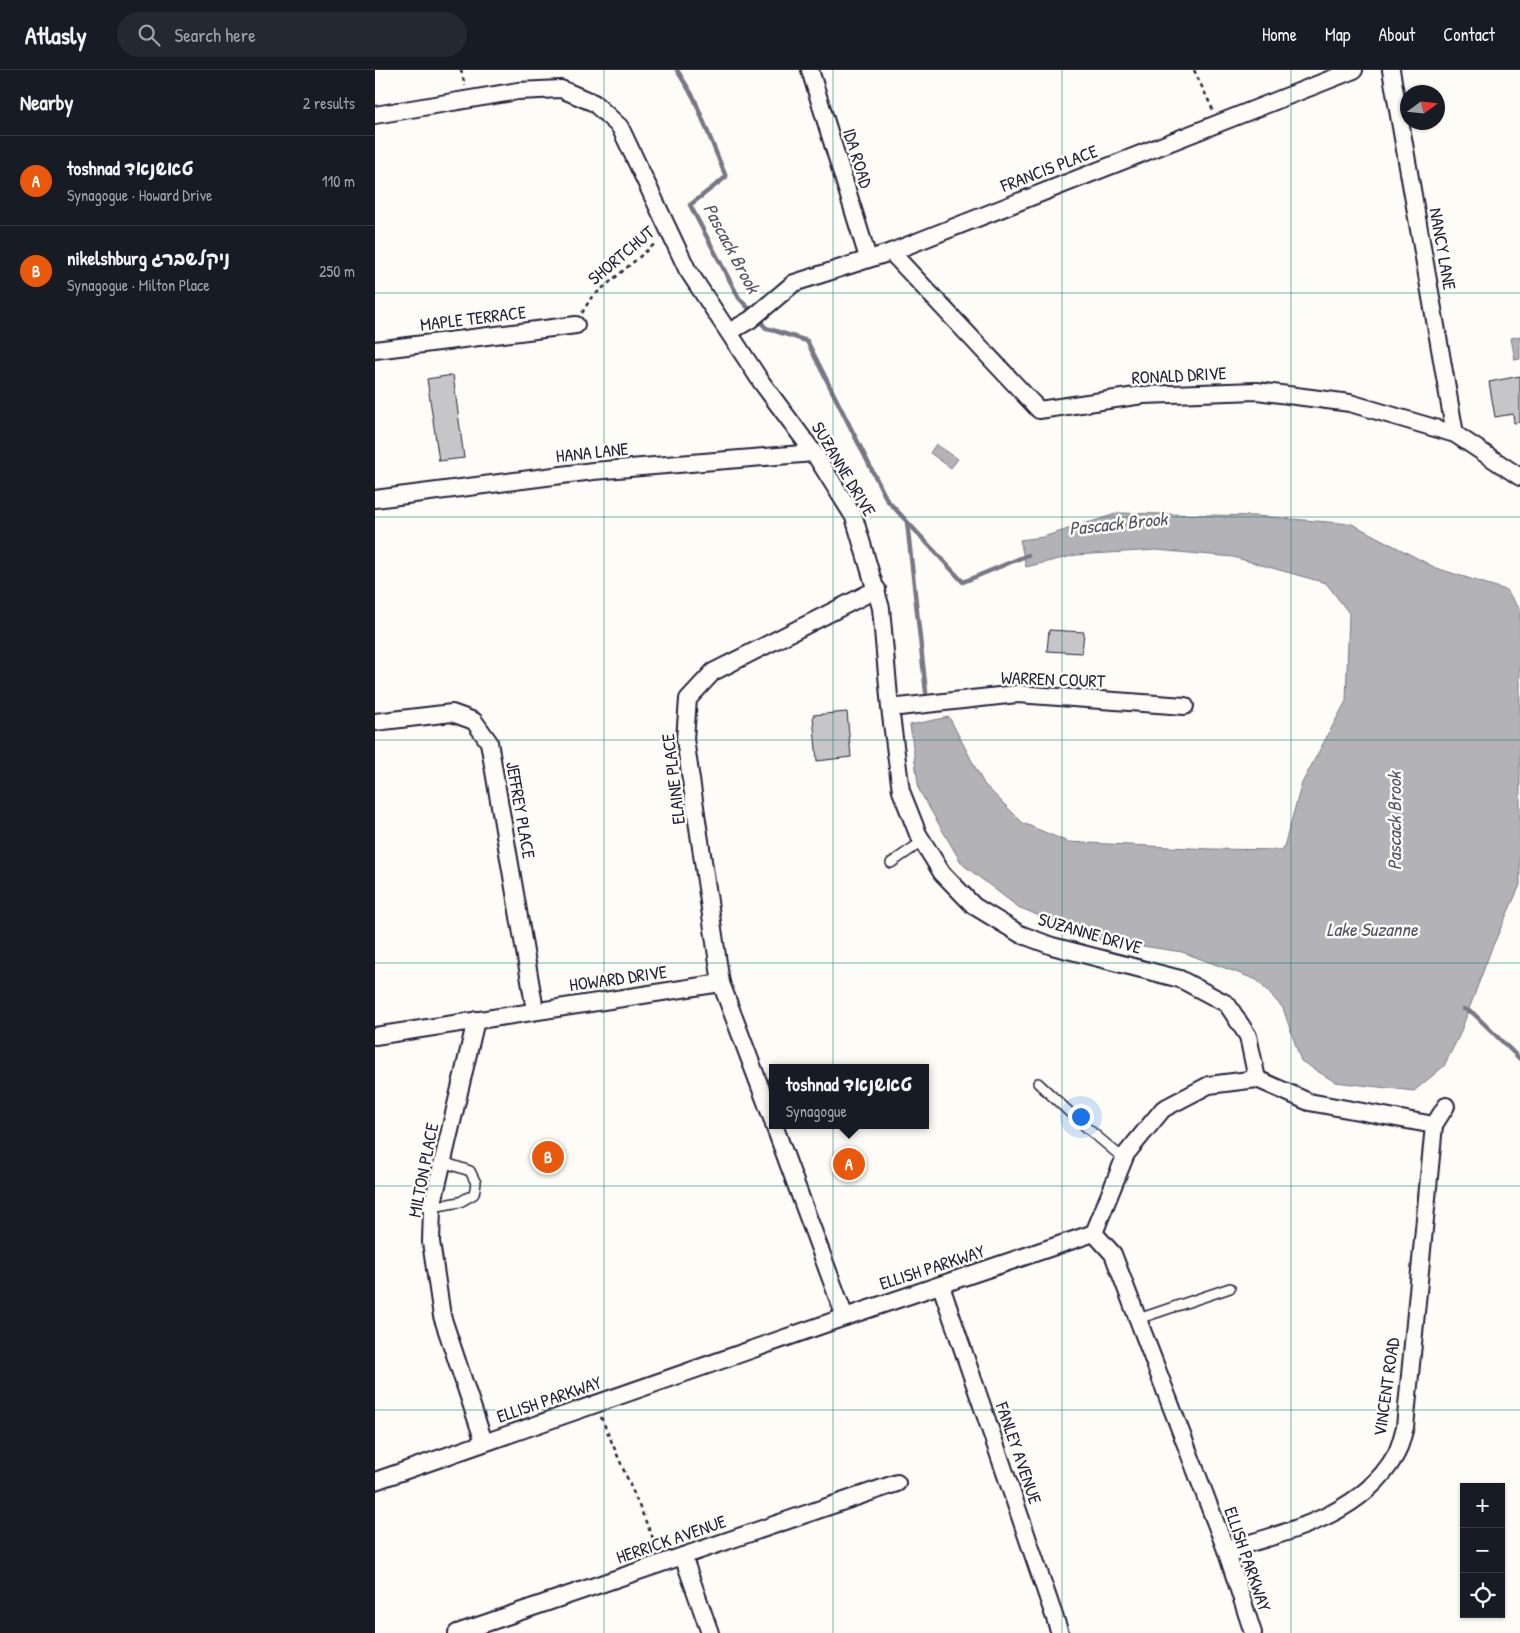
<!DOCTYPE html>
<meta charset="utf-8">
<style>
body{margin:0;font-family:"Patrick Hand","Playpen Sans Hebrew",sans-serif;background:#242831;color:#f1f3f6}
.controls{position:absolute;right:15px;bottom:15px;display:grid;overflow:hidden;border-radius:0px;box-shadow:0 1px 4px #0004}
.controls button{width:45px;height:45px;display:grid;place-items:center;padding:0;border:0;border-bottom:1px solid #363941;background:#171b24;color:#f1f3f6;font:25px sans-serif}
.compass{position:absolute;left:1025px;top:15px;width:45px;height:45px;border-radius:50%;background:#171b24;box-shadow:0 1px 4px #0004;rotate:75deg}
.you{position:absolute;left:705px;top:1046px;width:18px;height:18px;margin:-12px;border:4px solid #fff;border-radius:50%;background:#1a73e8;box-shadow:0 0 0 8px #1a73e833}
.badge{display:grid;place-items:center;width:32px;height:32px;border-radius:50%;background:#ea580c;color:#fff;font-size:16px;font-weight:700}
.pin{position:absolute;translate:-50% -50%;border:2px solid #fff;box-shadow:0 1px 5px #0006}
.popup{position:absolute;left:394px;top:994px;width:160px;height:65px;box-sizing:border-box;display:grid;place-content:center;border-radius:0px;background:#171b24;filter:drop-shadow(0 1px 4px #0005);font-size:16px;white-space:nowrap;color:#9ea1a6}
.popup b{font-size:19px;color:#f1f3f6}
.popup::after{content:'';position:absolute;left:50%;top:100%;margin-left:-10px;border:10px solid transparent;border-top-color:#171b24}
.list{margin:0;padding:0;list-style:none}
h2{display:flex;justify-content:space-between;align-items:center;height:65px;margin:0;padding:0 20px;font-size:21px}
h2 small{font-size:16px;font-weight:400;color:#9ea1a6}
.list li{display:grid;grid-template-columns:32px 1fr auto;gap:15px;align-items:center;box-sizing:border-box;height:90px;padding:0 20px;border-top:1px solid #363941}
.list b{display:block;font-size:19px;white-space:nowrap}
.list p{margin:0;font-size:16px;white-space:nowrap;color:#9ea1a6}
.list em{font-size:16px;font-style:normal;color:#9ea1a6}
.icon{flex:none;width:28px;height:28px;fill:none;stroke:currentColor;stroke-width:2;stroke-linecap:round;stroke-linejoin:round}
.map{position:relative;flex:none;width:1145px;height:1563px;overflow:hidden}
header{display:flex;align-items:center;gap:30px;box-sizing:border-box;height:70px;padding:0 25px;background:#171b24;border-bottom:1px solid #363941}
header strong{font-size:24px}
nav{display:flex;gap:28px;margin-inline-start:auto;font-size:18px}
.search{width:350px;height:45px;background:#242831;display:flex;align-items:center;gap:12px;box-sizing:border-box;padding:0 18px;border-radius:28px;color:#9ea1a6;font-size:19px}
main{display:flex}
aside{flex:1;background:#171b24}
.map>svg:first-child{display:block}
</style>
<header>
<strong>Atlasly</strong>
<div class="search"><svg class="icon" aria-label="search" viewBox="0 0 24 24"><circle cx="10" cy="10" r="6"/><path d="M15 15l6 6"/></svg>Search here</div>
<nav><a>Home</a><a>Map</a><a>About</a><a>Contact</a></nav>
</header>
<main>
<aside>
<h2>Nearby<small>2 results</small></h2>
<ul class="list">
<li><span class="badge">A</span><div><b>toshnad טאשנאד</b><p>Synagogue · Howard Drive</p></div><em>110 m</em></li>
<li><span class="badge">B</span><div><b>nikelshburg ניקלשברג</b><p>Synagogue · Milton Place</p></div><em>250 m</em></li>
</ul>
</aside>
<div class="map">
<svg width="1145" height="1563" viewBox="0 0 1145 1563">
<rect width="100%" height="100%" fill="#fdfcf7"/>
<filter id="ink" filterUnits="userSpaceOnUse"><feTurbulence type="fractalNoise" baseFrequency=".02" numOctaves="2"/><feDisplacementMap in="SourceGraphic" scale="10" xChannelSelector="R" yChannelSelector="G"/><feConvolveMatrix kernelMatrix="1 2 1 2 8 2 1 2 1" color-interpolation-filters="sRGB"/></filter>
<g filter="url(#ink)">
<g fill="#b2b2b7" stroke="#787885">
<polygon points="1145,266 1145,289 1140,290 1136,268"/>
<polygon points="561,374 583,389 576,398 555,383"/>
<polygon points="744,443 881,446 977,454 1061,498 1131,520 1145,539 1145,815 1116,880 1084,966 1069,996 1039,1021 960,1012 926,991 908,938 882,910 807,882 721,869 643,837 587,794 544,720 535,655 574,647 609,714 648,753 693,772 835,779 908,780 927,713 971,631 974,543 951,513 858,487 781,480 701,485 651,497 645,470 668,467"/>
</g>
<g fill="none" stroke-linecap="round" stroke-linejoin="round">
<g stroke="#787885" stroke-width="4.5">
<polyline points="302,0 319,28 351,107 315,135 364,228 378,243"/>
<polyline points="383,249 391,258 432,271 512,430 588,512 653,485"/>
<polyline points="532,452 551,622"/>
<polyline points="1089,939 1098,943 1145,989"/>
</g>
</g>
<g fill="#c6c6c8" stroke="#22223b">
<polygon points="78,305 89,388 64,391 52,309"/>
<polygon points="1145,306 1145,352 1139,353 1138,344 1120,347 1114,312"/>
<polygon points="674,560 709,562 707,583 672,581"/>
<polygon points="472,642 476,687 442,691 438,645"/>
</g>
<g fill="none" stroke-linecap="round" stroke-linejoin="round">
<g stroke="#22223b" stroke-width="12">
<g id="service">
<polyline points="516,793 548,771"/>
<polyline points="663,1013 705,1052 749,1089"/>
<polyline points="57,1137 85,1132 99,1124 101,1113 95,1101 68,1092"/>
<polyline points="763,1249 855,1218"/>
</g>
</g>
<g stroke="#22223b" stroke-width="20">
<g id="minor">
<polyline points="435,0 493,188"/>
<polyline points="1016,0 1080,364"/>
<polyline points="0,45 143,21 186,19 219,33 245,57 312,199 387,313 439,383 479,447 506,538 515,638 526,721 543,764 567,803 599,836 645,864 677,876 805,909 852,934 873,966 882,1009"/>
<polyline points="516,182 664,340 768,325 882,321 975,333 1080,364 1145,407"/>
<polyline points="354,262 375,250 419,213 516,182 979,0"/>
<polyline points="0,280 201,255"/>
<polyline points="0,429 218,401 439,383"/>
<polyline points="515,638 642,624 810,636"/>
<polyline points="0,652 77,643 99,651 114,672 160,940"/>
<polyline points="346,913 310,669 313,629 338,602 502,519"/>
<polyline points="101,950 57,1137 56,1172 67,1246 109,1372"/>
<polyline points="0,966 346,913 398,1051"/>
<polyline points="399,1055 470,1247"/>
<polyline points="1059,1055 1071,1036"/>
<path d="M719,1163L751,1084L788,1039L834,1015L882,1009L934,1032L1059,1055L1030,1357C1027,1367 1025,1378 1020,1386C986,1446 912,1462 851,1480"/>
<polyline points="719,1163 738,1184 851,1480 878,1563"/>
<polyline points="566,1216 685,1563"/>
<polyline points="0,1411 470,1247 719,1163"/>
<polyline points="308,1486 335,1563"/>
<polyline points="82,1563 522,1413"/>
</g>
</g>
<g stroke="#22223b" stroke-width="2.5" stroke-dasharray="4 4" stroke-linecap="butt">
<polyline points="86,0 90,16"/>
<polyline points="819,0 838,40"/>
<polyline points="207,243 216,228 282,172"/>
<polyline points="226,1347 283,1480"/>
</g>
<use href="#service" stroke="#fdfcf7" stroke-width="9"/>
<use href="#minor" stroke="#fdfcf7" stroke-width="16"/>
</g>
</g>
<path fill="none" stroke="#0f766e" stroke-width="1" stroke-opacity="0.55" d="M229,0V1563M458,0V1563M687,0V1563M916,0V1563M0,223H1145M0,447H1145M0,670H1145M0,893H1145M0,1116H1145M0,1340H1145"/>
<g text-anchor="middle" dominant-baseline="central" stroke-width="5" stroke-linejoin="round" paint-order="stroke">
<g font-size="18" fill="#22223b" stroke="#fdfcf7">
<text transform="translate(483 88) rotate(73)">IDA ROAD</text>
<text transform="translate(674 98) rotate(-21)">FRANCIS PLACE</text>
<text transform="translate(1068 179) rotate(80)">NANCY LANE</text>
<text transform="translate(246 185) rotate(-40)">SHORTCHUT</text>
<text transform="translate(98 248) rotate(-7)">MAPLE TERRACE</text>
<text transform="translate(804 305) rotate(-3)">RONALD DRIVE</text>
<text transform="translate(217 382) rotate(-6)">HANA LANE</text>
<text transform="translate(469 399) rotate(59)">SUZANNE DRIVE</text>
<text transform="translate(678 609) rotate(2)">WARREN COURT</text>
<text transform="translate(298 709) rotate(-97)">ELAINE PLACE</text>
<text transform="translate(146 740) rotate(80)">JEFFREY PLACE</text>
<text transform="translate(715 863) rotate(16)">SUZANNE DRIVE</text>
<text transform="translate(243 908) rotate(-8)">HOWARD DRIVE</text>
<text transform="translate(48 1100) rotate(-79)">MILTON PLACE</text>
<text transform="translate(557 1197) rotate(-18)">ELLISH PARKWAY</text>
<text transform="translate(1011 1317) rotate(-82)">VINCENT ROAD</text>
<text transform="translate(174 1329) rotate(-19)">ELLISH PARKWAY</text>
<text transform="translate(644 1383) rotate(71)">FANLEY AVENUE</text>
<text transform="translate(296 1469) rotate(-19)">HERRICK AVENUE</text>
<text transform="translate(873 1489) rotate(71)">ELLISH PARKWAY</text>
</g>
<g font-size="19" font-style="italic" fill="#545466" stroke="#fdfcf7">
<text transform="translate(357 178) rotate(62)">Pascack Brook</text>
<text transform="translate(743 453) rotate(-6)">Pascack Brook</text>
<text transform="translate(1019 751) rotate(-90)">Pascack Brook</text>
<text x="997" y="859">Lake Suzanne</text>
</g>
</g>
</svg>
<div class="controls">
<button>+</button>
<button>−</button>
<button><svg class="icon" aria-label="locate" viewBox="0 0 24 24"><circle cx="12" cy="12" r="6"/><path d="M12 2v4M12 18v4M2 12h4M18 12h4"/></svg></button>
</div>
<svg class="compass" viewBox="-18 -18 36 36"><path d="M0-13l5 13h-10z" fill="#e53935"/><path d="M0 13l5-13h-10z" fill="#9ea1a6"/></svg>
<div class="you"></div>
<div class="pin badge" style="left:474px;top:1094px">A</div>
<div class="popup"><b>toshnad טאשנאד</b>Synagogue</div>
<div class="pin badge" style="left:173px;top:1087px">B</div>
</div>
</main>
